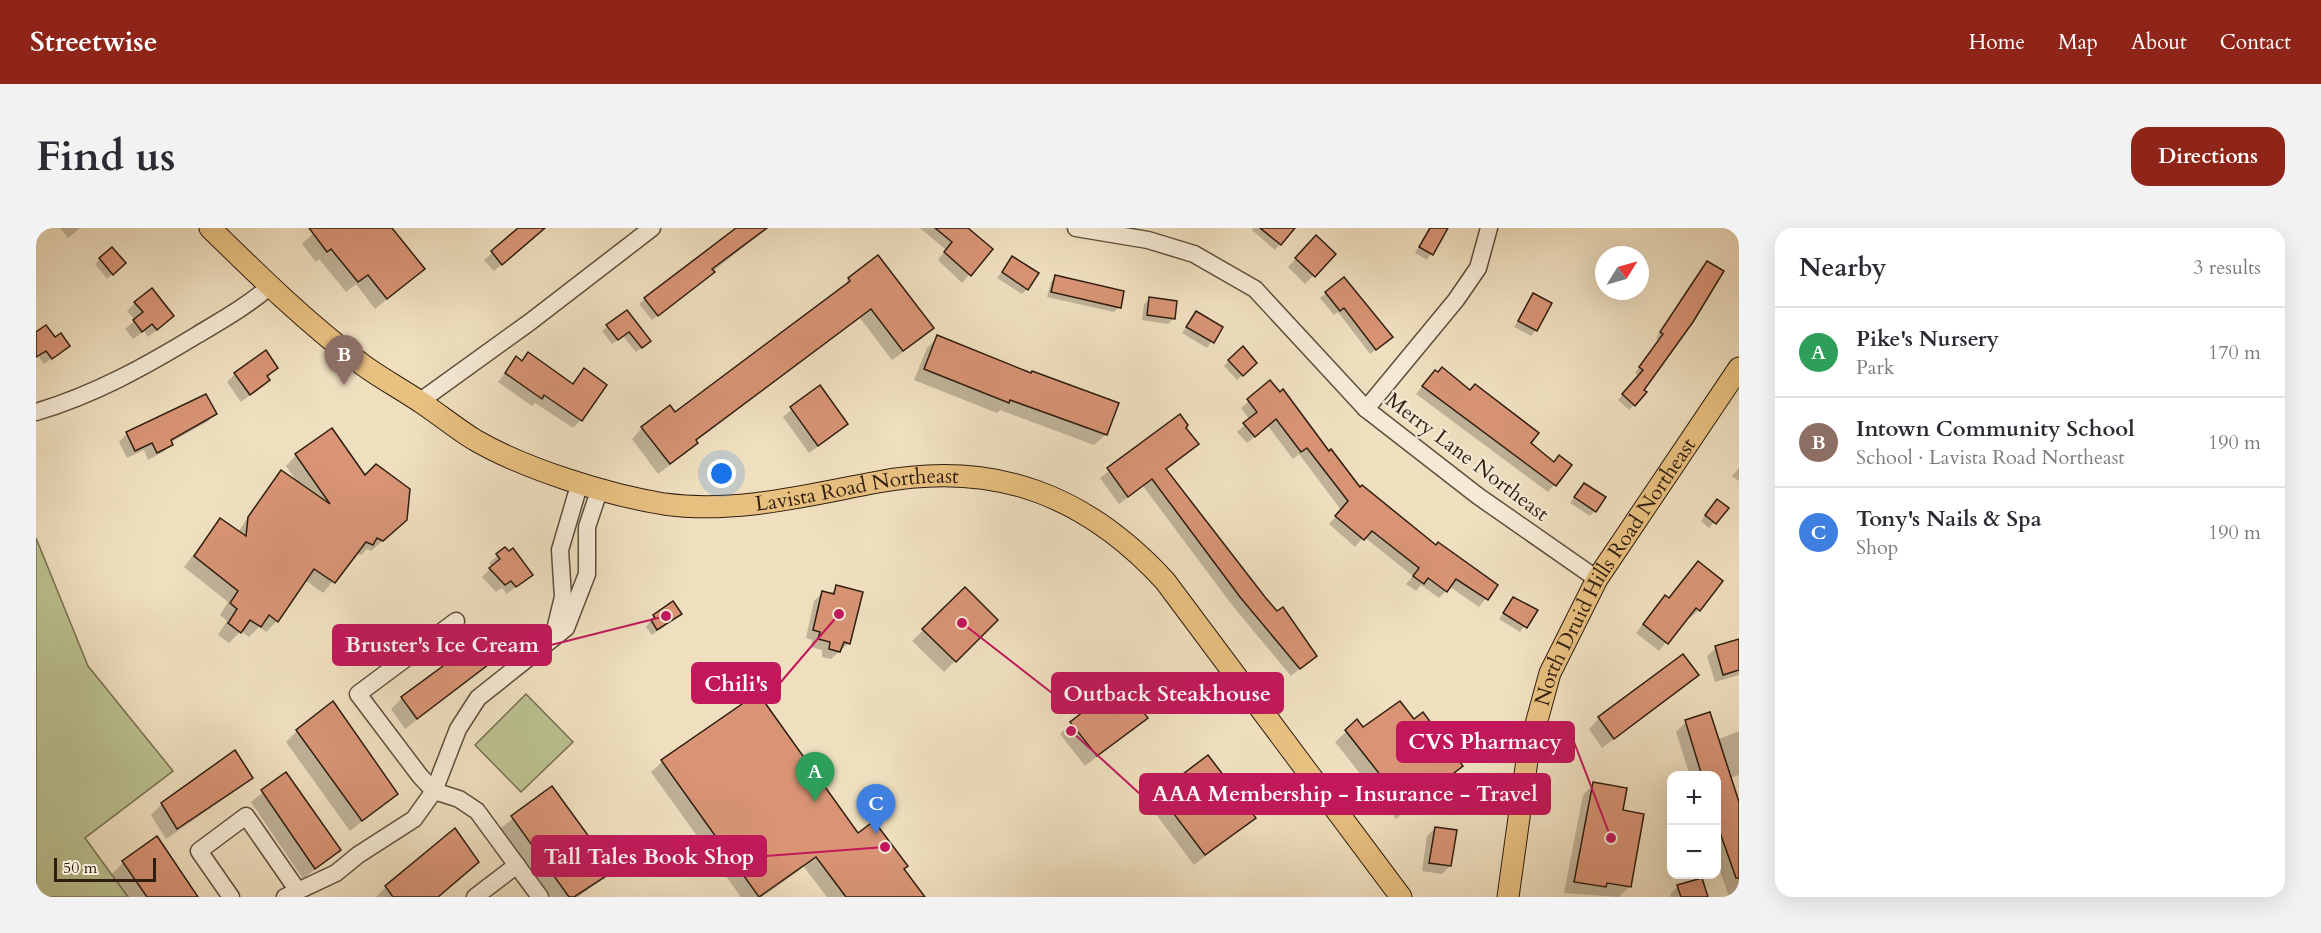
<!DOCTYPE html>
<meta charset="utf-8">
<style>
body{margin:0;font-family:Cardo,serif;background:#f2f2f3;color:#2b2b33}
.controls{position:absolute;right:18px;bottom:18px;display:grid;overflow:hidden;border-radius:12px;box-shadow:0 6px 24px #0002}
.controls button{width:54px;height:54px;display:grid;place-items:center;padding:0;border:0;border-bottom:2px solid #e1e1e2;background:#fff;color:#2b2b33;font:30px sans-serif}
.compass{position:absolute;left:1559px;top:18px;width:54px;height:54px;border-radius:50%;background:#fff;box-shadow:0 6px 24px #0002;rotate:53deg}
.scale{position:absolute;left:18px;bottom:15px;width:102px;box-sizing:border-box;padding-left:6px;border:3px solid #2f1d0f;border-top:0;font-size:16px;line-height:21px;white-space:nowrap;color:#2f1d0f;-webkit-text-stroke:4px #f5ead5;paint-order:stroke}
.you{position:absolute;left:686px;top:246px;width:21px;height:21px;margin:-15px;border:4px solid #fff;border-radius:50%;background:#1a73e8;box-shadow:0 0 0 9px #1a73e833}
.badge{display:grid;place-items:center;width:39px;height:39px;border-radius:50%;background:#8f2418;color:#fff;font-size:20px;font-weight:700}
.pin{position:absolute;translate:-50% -50px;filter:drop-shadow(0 2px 3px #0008)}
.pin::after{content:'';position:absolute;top:32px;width:21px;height:18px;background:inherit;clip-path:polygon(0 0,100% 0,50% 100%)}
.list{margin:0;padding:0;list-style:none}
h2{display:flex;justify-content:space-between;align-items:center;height:78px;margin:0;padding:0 24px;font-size:26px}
h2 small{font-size:20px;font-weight:400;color:#7c7c81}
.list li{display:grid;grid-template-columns:39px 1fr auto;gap:18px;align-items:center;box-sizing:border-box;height:90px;padding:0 24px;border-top:2px solid #e1e1e2}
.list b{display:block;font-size:22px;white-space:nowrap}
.list p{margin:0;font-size:20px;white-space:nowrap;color:#7c7c81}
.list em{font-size:20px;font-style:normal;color:#7c7c81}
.map{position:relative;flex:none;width:1703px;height:669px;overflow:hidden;border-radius:18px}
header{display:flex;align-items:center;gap:36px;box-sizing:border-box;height:84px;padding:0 30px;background:#8f2418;color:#fff}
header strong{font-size:28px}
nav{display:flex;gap:33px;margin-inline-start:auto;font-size:21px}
.intro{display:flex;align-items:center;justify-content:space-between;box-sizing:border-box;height:144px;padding:0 36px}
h1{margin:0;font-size:42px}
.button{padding:15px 27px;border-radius:18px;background:#8f2418;color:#fff;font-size:21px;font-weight:700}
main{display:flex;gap:36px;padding:0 36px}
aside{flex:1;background:#fff;border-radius:18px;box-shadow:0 6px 24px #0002}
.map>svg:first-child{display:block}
</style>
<header>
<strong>Streetwise</strong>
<nav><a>Home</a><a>Map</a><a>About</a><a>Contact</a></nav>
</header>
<div class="intro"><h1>Find us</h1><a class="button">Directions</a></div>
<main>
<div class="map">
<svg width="1703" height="669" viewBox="0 0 1703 669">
<rect width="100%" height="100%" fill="#efdfbf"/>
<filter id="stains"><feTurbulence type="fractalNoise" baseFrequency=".00333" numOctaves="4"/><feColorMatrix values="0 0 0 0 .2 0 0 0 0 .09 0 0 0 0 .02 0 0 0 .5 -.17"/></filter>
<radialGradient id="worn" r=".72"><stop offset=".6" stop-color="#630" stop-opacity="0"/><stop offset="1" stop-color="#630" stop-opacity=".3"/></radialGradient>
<g fill="#bbc190" stroke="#756f50" stroke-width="1.5">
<polygon points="0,310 52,438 137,543 49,610 92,669 0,669"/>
<polygon points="490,466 537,514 485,564 439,517"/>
</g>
<g fill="#0003">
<polygon points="24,0 44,0 32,10"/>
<polygon points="283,0 354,0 387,41 339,81 320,56 310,64 283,31 280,34 266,16"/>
<polygon points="485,0 508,0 458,43 448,32"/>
<polygon points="702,0 731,0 616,92 603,76"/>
<polygon points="884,0 929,0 955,21 926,55 902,32 910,22"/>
<polygon points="1217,0 1251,0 1255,3 1239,22 1216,2"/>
<polygon points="1393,0 1410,0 1391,32 1379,25"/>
<polygon points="1280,9 1298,26 1269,56 1252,39"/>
<polygon points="75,21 83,40 71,51 59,36"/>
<polygon points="842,29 896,100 885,111 856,132 824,90 660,213 650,225 622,246 596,211 606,200 639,186 804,63 813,51"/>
<polygon points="977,29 991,61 986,66 961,50"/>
<polygon points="1671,35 1598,177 1593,182 1582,172 1603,148 1599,145 1623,112 1620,110"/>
<polygon points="1020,49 1083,79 1078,84 1011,69 1015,54"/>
<polygon points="1308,51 1350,114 1334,126 1302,84 1298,87 1284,70"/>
<polygon points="1498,67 1500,102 1495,108 1478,99"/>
<polygon points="1114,71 1137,91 1132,96 1106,92 1108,76"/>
<polygon points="99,75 128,96 112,109 108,103 97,111 89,101 99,92 91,83"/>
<polygon points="590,84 608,118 600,124 587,108 576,116 566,103"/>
<polygon points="1160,84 1185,100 1171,120 1146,105"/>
<polygon points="0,108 19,111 32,118 8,136 3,129 0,130"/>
<polygon points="902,109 995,147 1081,175 1069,207 1058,217 964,182 961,185 878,152 891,120"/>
<polygon points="1206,120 1219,135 1201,152 1188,138"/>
<polygon points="492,126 536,157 548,142 545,192 537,200 499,175 496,178 462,154 481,130 485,134"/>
<polygon points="240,139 224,160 205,174 191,154 199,146"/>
<polygon points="1392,151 1493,216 1517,235 1523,229 1534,238 1512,264 1380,166"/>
<polygon points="1234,155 1324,261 1400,319 1460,358 1443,379 1414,359 1403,370 1385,357 1380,363 1370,356 1377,348 1328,309 1319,319 1293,296 1305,282 1263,226 1257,231 1232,198 1211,215 1201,204 1214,192 1205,180"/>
<polygon points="784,159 802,204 773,225 747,189"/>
<polygon points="179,186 171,194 135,214 136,216 127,224 112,232 108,222 91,230 83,214 91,206"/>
<polygon points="1144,188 1148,200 1161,215 1129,242 1228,370 1279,428 1255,448 1196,377 1107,258 1083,276 1064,250"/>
<polygon points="260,227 358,303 335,323 331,321 325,327 320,325 287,365 269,352 241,393 230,404 223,399 213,409 205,403 193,415 182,407 191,393 184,387 192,374 148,339 184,292 202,304 235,255 245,244 261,254 250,238"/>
<polygon points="1703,240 1703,253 1696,248"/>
<polygon points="1543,262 1559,283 1554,288 1534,275"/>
<polygon points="1676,278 1690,280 1673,300 1665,293"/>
<polygon points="469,321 495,346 471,366 466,360 460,364 446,349 456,339 453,335"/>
<polygon points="1662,335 1663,382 1654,390 1652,388 1623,423 1600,405 1621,377 1629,369 1632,371"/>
<polygon points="801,359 813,415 795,431 786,429 786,422 775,419 776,412 770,410 778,373 786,365 794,366"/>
<polygon points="929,361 960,392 908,444 876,413"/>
<polygon points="1478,371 1499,383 1484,404 1463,391"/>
<polygon points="644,386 616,407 610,399 618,388"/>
<polygon points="1703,413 1703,447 1679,454 1671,428 1680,420"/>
<polygon points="455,433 369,501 355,481 366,470"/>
<polygon points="1661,447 1566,520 1553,501 1563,490"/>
<polygon points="722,467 821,607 866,641 887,669 791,669 768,639 726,669 705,669 615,544 626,534"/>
<polygon points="1110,490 1049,538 1024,506 1035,495"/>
<polygon points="1377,493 1425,538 1360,591 1299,514 1321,494 1327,501"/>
<polygon points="1650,494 1681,512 1703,503 1703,547 1694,550 1703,579 1703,669 1693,669 1680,631 1680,548 1654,548 1640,504"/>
<polygon points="261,503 360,566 314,603 250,514"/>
<polygon points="198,524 215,550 204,560 130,611 115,587 126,576"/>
<polygon points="250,546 303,622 267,651 215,574"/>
<polygon points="1558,556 1585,583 1594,658 1583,669 1528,665 1547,567"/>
<polygon points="516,560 576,643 542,669 515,669 465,600"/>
<polygon points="1123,566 1218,590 1158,637 1113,577"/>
<polygon points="1399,600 1414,638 1406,646 1386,643 1391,608"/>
<polygon points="441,634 402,669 340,669 350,659"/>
<polygon points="87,635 160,669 92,669 76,646"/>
<polygon points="1642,658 1670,669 1635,669 1634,666"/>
</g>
<g fill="#d89475" stroke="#2f1d0f" stroke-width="1.5">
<polygon points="273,0 356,0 389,41 351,71 332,47 322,54 295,21 291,24"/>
<polygon points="482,0 509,0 466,37 455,23"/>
<polygon points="700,0 731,0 676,41 679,44 622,88 608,70"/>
<polygon points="899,0 932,0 957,21 935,48 908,24 916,14"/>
<polygon points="1224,0 1259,0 1245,17"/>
<polygon points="1394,0 1412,0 1397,27 1383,19"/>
<polygon points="1280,7 1300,26 1279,49 1259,30"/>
<polygon points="76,19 90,35 77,47 63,30"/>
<polygon points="842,27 898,100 867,123 835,81 660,212 662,215 634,236 605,199 634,177 639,184 814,53 812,50"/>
<polygon points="976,28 1003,45 992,62 966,44"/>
<polygon points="1671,33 1688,43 1657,94 1608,162 1611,164 1599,178 1586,166 1607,142 1603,139 1627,106 1624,104"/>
<polygon points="1019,47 1088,63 1085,80 1015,64"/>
<polygon points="1308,49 1357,109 1340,122 1308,80 1304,83 1289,64"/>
<polygon points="116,60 138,88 121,102 116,96 106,104 97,92 107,84 98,74"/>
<polygon points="1497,65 1516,75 1501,103 1482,93"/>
<polygon points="1113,69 1141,73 1139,91 1111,87"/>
<polygon points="591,82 615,113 606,120 593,104 582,112 570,97"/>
<polygon points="1160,83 1187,99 1178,115 1150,99"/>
<polygon points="10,97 19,109 25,105 34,118 16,131 10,123 0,129 0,104"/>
<polygon points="901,107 995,145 996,143 1083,175 1071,207 974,172 973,175 888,141"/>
<polygon points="1207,118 1221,135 1207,148 1192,132"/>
<polygon points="230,122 242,140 231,148 234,152 214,167 198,145"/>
<polygon points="492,124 537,156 548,140 571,157 546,193 508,167 506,171 469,145 480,128 486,133"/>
<polygon points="1406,139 1434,162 1439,156 1503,205 1495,215 1518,234 1523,227 1536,237 1520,258 1386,158 1399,142 1402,144"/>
<polygon points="1234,152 1244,164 1247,161 1293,223 1295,221 1324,259 1326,257 1400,317 1402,314 1462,357 1452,372 1420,351 1411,364 1392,350 1388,356 1377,348 1383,340 1336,303 1328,312 1299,288 1312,273 1271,220 1265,224 1240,191 1219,209 1207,195 1221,184 1211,171"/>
<polygon points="784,157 812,196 782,218 754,179"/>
<polygon points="170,166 181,186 135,212 137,217 121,225 116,215 99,223 90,204"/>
<polygon points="1144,186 1152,197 1150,200 1163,216 1130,241 1229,369 1241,383 1247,379 1281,428 1264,441 1204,369 1116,251 1092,269 1071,240"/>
<polygon points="296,200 329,247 340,236 374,261 371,292 347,313 341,310 337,317 330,314 299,355 278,341 242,394 233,387 225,399 214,392 205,405 192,395 201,381 194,375 202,363 158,328 184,290 210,308 212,289 245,242 294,276 259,226"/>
<polygon points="1548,255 1570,269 1560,284 1538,269"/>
<polygon points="1681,271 1693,280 1680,296 1669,287"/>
<polygon points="469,319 473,323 477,320 497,347 480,359 475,353 469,357 453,340 464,331 460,326"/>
<polygon points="1662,333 1687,353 1664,383 1660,380 1632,416 1607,396 1629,367 1633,370"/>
<polygon points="800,357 827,364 814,416 808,414 804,424 793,421 794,414 782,411 784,404 777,402 786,363 798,366"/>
<polygon points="929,359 962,392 920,434 886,401"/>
<polygon points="1477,369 1502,382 1491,400 1467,385"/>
<polygon points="637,373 646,386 621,402 615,392 619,390 617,387"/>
<polygon points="1703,411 1703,442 1687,447 1679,418"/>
<polygon points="441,413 457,433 381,491 365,469"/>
<polygon points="1647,426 1663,447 1578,511 1562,489"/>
<polygon points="1085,455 1112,490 1061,528 1034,494"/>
<polygon points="722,465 822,605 838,593 872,638 868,641 889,669 810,669 780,629 723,669 625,532"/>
<polygon points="297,473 362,566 326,593 260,502"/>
<polygon points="1364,473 1378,491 1387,484 1427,538 1371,581 1309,502 1321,491 1327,499"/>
<polygon points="1674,484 1703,574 1703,650 1700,650 1680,593 1680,548 1666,548 1649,492"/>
<polygon points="199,522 217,550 141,601 125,575"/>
<polygon points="1172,527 1220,590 1169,627 1122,565"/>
<polygon points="250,544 305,622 279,641 225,562"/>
<polygon points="1557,554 1591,560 1587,582 1608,586 1595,659 1571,655 1570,659 1538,654"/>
<polygon points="516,558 578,643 538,669 533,669 475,588"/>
<polygon points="1399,599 1421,602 1415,638 1393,635"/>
<polygon points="419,600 443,634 402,669 357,669 349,658"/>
<polygon points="121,608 162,669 111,669 86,633"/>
<polygon points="1666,650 1672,669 1645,669 1641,657"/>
</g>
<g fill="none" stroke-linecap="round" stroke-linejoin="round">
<g stroke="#5f4e3b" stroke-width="19">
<g id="minor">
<polyline points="1040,0 1112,12 1158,26 1219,61 1330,181 1442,268 1561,351"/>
<polyline points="383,174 494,94 616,0"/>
<polyline points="1330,181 1420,72 1442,40 1453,0"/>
<path d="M0,184C58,167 110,138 161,107C186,92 211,78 233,59"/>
<polyline points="420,393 322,466 384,548 398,563 423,571 441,583 504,669"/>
<polyline points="519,402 527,369 524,322 544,254"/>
<polyline points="195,669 163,623 210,588 262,663"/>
<polyline points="249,669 300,645 322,627 378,591 398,563 422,501 442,470 530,400 551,346 551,299 564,260"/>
<polyline points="439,669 481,637"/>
</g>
</g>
<g stroke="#2f1d0f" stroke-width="23">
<g id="major">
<path id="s1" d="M174,0C223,48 272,96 327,137C346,151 367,162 386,175C404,187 421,201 439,212C489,241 572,267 628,276C701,286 771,267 842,254C959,232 1050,267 1129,353L1365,669"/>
<path id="s2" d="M1472,669L1492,525L1514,445L1561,351L1703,140"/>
</g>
</g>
<use href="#minor" stroke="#f5ead5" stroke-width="16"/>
<use href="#major" stroke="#e8c080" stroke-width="21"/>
</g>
<g text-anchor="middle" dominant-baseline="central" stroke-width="4.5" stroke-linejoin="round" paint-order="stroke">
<g font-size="21" fill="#2f1d0f" stroke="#f5ead5">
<text transform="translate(1431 229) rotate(37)">Merry Lane Northeast</text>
<text stroke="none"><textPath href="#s1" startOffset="735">Lavista Road Northeast</textPath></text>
<text stroke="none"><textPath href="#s2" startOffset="348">North Druid Hills Road Northeast</textPath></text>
</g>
</g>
<path fill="none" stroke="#c2185b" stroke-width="2" d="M630 388L515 417M803 386L744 455M926 395L1016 465M1575 610L1538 514M1035 503L1104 566M849 619L730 628"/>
<g fill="#c2185b" stroke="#f5ead5" stroke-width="2">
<circle cx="630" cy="388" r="6"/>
<circle cx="803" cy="386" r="6"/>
<circle cx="926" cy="395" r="6"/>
<circle cx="1575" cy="610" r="6"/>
<circle cx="1035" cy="503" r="6"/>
<circle cx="849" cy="619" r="6"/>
</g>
<g fill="#c2185b" stroke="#c2185b" stroke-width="2">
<rect x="297" y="397" width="218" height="40" rx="6"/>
<rect x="656" y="435" width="88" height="40" rx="6"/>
<rect x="1016" y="445" width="231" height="40" rx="6"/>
<rect x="1361" y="494" width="177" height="40" rx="6"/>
<rect x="1104" y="546" width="410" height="40" rx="6"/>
<rect x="496" y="608" width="234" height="40" rx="6"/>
</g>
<g font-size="22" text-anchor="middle" font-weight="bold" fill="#fff">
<text x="406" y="424">Bruster's Ice Cream</text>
<text x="700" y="463">Chili's</text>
<text x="1131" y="473">Outback Steakhouse</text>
<text x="1449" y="521">CVS Pharmacy</text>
<text x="1309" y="573">AAA Membership - Insurance - Travel</text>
<text x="613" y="636">Tall Tales Book Shop</text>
</g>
<rect width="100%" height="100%" filter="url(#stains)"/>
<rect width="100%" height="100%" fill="url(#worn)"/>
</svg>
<div class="controls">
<button>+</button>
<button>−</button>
</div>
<svg class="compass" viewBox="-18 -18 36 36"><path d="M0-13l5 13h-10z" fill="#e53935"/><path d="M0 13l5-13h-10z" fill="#7c7c81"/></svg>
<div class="scale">50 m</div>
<div class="you"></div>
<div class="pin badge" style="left:779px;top:574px;background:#2e9e5b">A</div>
<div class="pin badge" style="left:308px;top:157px;background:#8d6e63">B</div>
<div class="pin badge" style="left:840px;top:606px;background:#3f7fe0">C</div>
</div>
<aside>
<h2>Nearby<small>3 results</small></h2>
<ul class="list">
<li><span class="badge" style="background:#2e9e5b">A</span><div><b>Pike's Nursery</b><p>Park</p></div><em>170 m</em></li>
<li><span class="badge" style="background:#8d6e63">B</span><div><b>Intown Community School</b><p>School · Lavista Road Northeast</p></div><em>190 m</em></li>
<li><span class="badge" style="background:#3f7fe0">C</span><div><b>Tony's Nails &amp; Spa</b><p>Shop</p></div><em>190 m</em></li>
</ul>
</aside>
</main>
